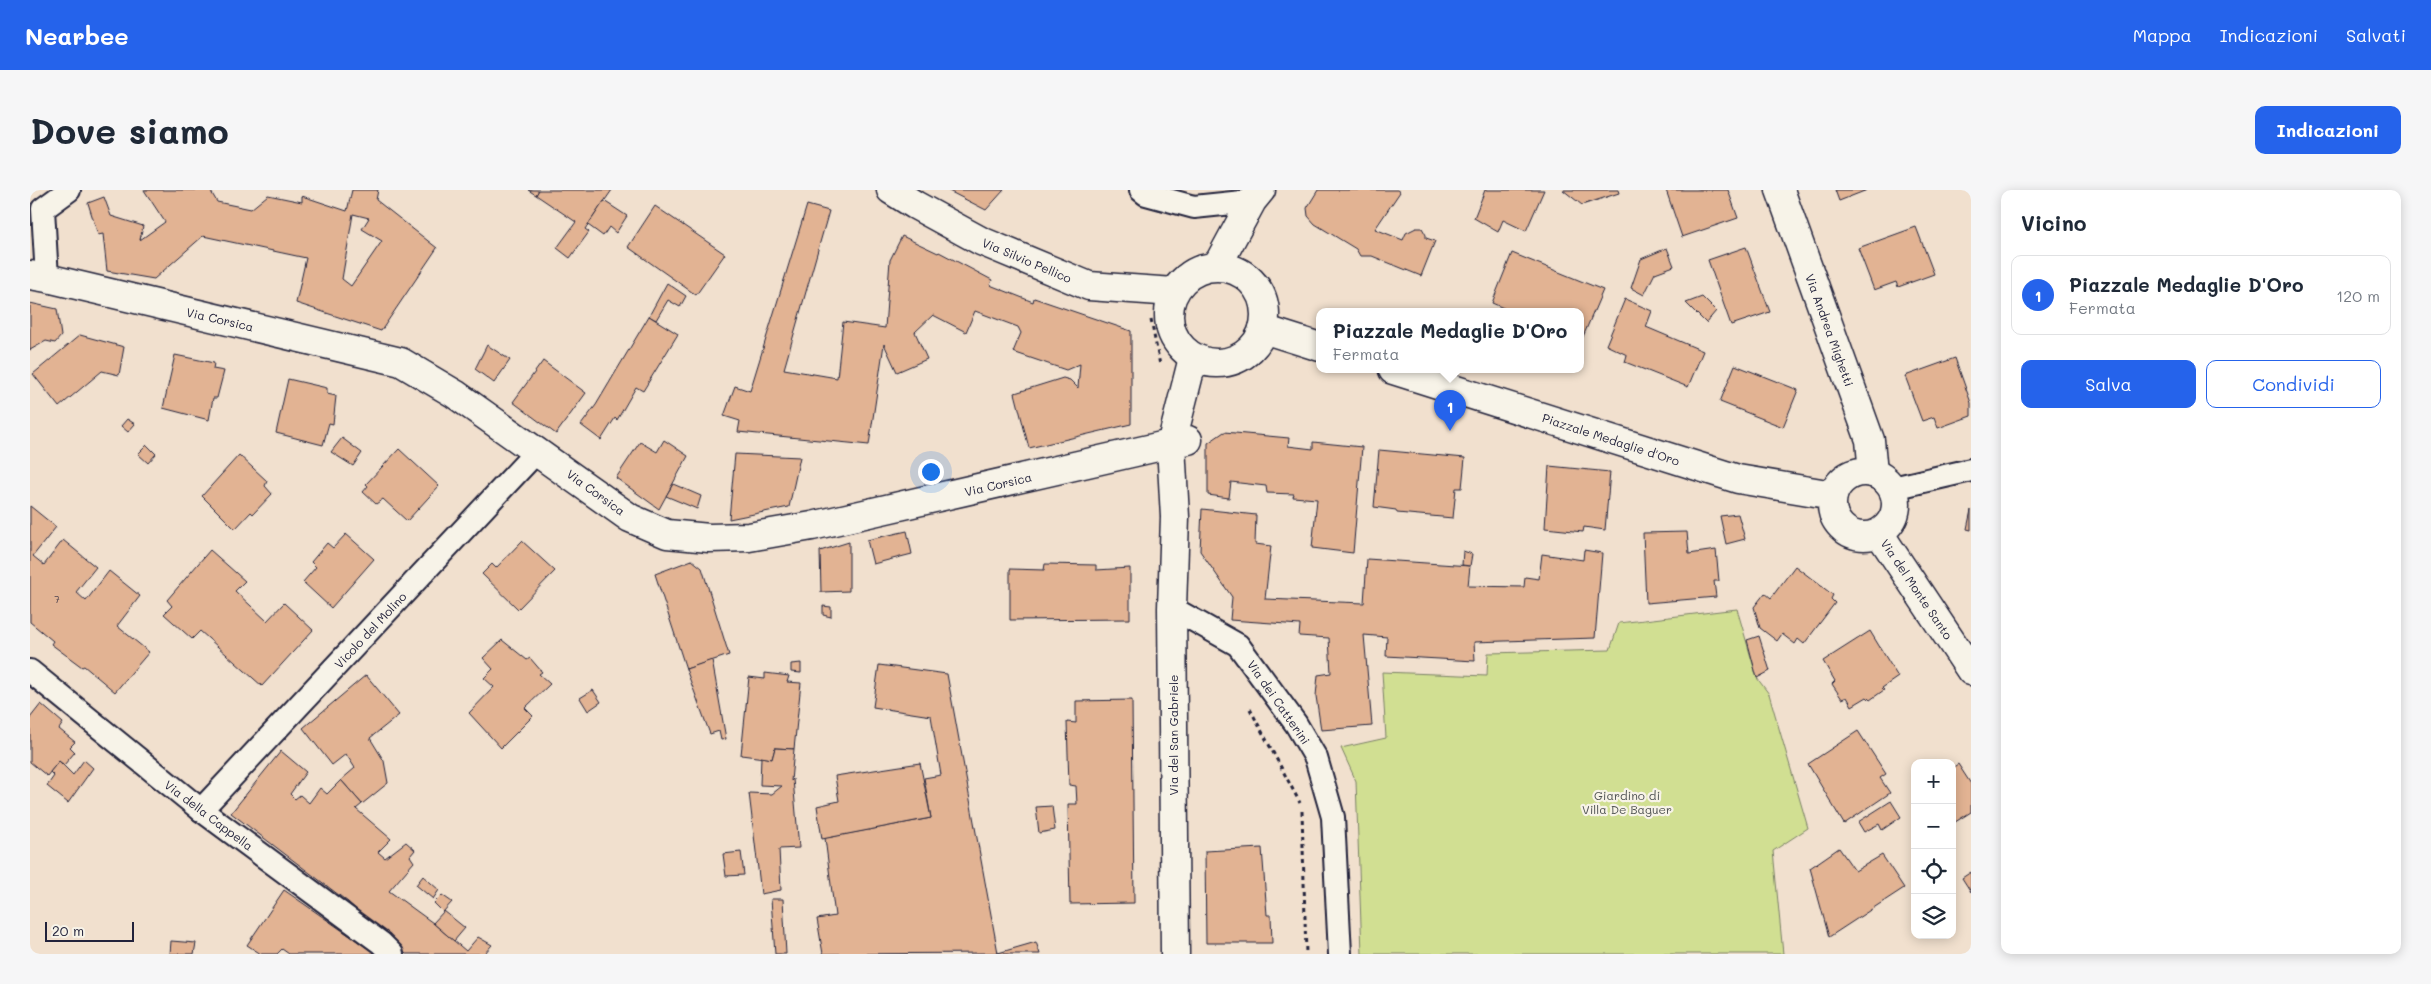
<!DOCTYPE html>
<html lang="it">
<meta charset="utf-8">
<style>
body{margin:0;font-family:Mali,sans-serif;background:#f6f6f7;color:#1f2937}
.controls{position:absolute;right:15px;bottom:15px;display:grid;overflow:hidden;border-radius:10px;box-shadow:0 2px 12px #0003}
.controls button{width:45px;height:45px;display:grid;place-items:center;padding:0;border:0;border-bottom:1px solid #e0e1e3;background:#fff;color:#1f2937;font:25px sans-serif}
.scale{position:absolute;left:15px;bottom:12px;width:89px;box-sizing:border-box;padding-left:5px;border:2px solid #22223b;border-top:0;font-size:14px;line-height:18px;white-space:nowrap;color:#22223b;-webkit-text-stroke:4px #f7f3e8;paint-order:stroke}
.you{position:absolute;left:900px;top:281px;width:18px;height:18px;margin:-12px;border:4px solid #fff;border-radius:50%;background:#1a73e8;box-shadow:0 0 0 8px #1a73e833}
.badge{display:grid;place-items:center;width:32px;height:32px;border-radius:50%;background:#2563eb;color:#fff;font-size:16px;font-weight:700}
.pin{position:absolute;translate:-50% -41px;filter:drop-shadow(0 1px 2px #0008)}
.pin::after{content:'';position:absolute;top:26px;width:18px;height:15px;background:inherit;clip-path:polygon(0 0,100% 0,50% 100%)}
.popup{position:absolute;left:1286px;top:118px;width:268px;height:65px;box-sizing:border-box;display:grid;place-content:center;border-radius:10px;background:#fff;filter:drop-shadow(0 1px 4px #0005);font-size:16px;white-space:nowrap;color:#747a83}
.popup b{font-size:19px;color:#1f2937}
.popup::after{content:'';position:absolute;left:50%;top:100%;margin-left:-10px;border:10px solid transparent;border-top-color:#fff}
.list{margin:0;padding:0;list-style:none}
h2{display:flex;justify-content:space-between;align-items:center;height:65px;margin:0;padding:0 20px;font-size:21px}
h2 small{font-size:16px;font-weight:400;color:#747a83}
.list li{display:grid;grid-template-columns:32px 1fr auto;gap:15px;align-items:center;box-sizing:border-box;height:80px;margin:0 10px 10px;padding:0 10px;border:1px solid #e0e1e3;border-radius:10px}
.list b{display:block;font-size:19px;white-space:nowrap}
.list p{margin:0;font-size:16px;white-space:nowrap;color:#747a83}
.list em{font-size:16px;font-style:normal;color:#747a83}
.actions{display:flex;gap:10px;padding:15px 20px}
.actions a{flex:1;padding:11px 0;border:1px solid #2563eb;border-radius:10px;text-align:center;font-size:18px;color:#2563eb}
.actions .main{background:#2563eb;color:#fff}
.icon{flex:none;width:28px;height:28px;fill:none;stroke:currentColor;stroke-width:2;stroke-linecap:round;stroke-linejoin:round}
.map{position:relative;flex:none;width:1941px;height:764px;overflow:hidden;border-radius:10px}
header{display:flex;align-items:center;gap:30px;box-sizing:border-box;height:70px;padding:0 25px;background:#2563eb;color:#fff}
header strong{font-size:24px}
nav{display:flex;gap:28px;margin-inline-start:auto;font-size:18px}
.intro{display:flex;align-items:center;justify-content:space-between;box-sizing:border-box;height:120px;padding:0 30px}
h1{margin:0;font-size:35px}
.button{padding:12px 22px;border-radius:10px;background:#2563eb;color:#fff;font-size:18px;font-weight:700}
main{display:flex;gap:30px;padding:0 30px}
aside{flex:1;background:#fff;border-radius:10px;box-shadow:0 2px 12px #0003}
.map>svg:first-child{display:block}
</style>
<header>
<strong>Nearbee</strong>
<nav><a>Mappa</a><a>Indicazioni</a><a>Salvati</a></nav>
</header>
<div class="intro"><h1>Dove siamo</h1><a class="button">Indicazioni</a></div>
<main>
<div class="map">
<svg width="1941" height="764" viewBox="0 0 1941 764">
<rect width="100%" height="100%" fill="#f1e0ce"/>
<filter id="ink" filterUnits="userSpaceOnUse"><feTurbulence type="fractalNoise" baseFrequency=".02" numOctaves="2"/><feDisplacementMap in="SourceGraphic" scale="10" xChannelSelector="R" yChannelSelector="G"/><feConvolveMatrix kernelMatrix="1 2 1 2 8 2 1 2 1" color-interpolation-filters="sRGB"/></filter>
<g filter="url(#ink)">
<polygon fill="#d1df92" stroke="#7a8066" points="1707,419 1727,488 1739,504 1778,638 1743,661 1753,764 1332,764 1326,591 1311,558 1356,548 1352,482 1457,486 1458,463 1580,460 1589,433"/>
<g fill="#e2b393" stroke="#22223b" fill-rule="evenodd">
<path d="M114,0H180L187,12L221,19L238,5L272,12V6L317,21L322,0H348L346,10L407,58L351,141L266,113L276,68L173,46L124,89L77,81L73,44L68,45L58,13L74,7L81,26L113,36L110,50L135,32ZM323,24L339,28L332,39L352,51L321,96L312,89Z"/>
<polygon points="498,0 509,0 506,5"/>
<polygon points="509,0 582,0 555,39 559,42 540,68 527,58 546,32 506,5"/>
<polygon points="917,0 974,0 956,20"/>
<polygon points="1288,0 1367,0 1370,2 1345,39 1373,50 1376,43 1386,38 1392,38 1396,45 1396,48 1405,51 1391,86 1342,66 1330,66 1326,59 1285,34 1278,26 1277,18"/>
<polygon points="1455,0 1514,0 1496,41 1473,30 1468,42 1444,28"/>
<polygon points="1533,0 1588,0 1589,3 1552,15"/>
<polygon points="1636,0 1698,0 1708,28 1652,47"/>
<polygon points="1805,0 1837,0 1809,11"/>
<polygon points="574,11 597,26 586,43 579,37 573,46 558,35"/>
<polygon points="777,15 799,21 754,179 807,188 813,132 855,138 860,70 872,46 908,63 909,62 962,90 960,95 1003,112 1004,108 1101,141 1101,234 999,258 985,203 1033,188 1040,190 1048,198 1050,174 1036,180 983,162 991,143 988,137 945,121 936,142 903,125 885,142 897,169 867,182 854,154 839,255 708,242 710,231 694,226 705,196 720,201"/>
<polygon points="625,16 695,64 666,105 598,57"/>
<polygon points="1886,37 1904,84 1868,97 1866,92 1844,100 1828,58"/>
<polygon points="1716,57 1740,122 1701,135 1678,70"/>
<polygon points="1637,58 1644,76 1625,83 1614,105 1601,98 1611,69"/>
<polygon points="1482,63 1573,100 1552,149 1550,149 1550,122 1477,122 1478,120 1462,113"/>
<polygon points="637,93 656,106 650,117 638,110 626,130 619,126"/>
<polygon points="1672,107 1686,121 1676,133 1656,113"/>
<polygon points="1595,109 1622,121 1616,137 1673,161 1658,197 1595,172 1597,165 1576,155"/>
<polygon points="0,113 27,119 31,146 25,153 16,151 0,160"/>
<polygon points="619,126 648,144 613,201 606,197 587,230 585,228 571,250 551,235 566,215"/>
<polygon points="50,145 94,157 89,185 72,181 29,217 3,184"/>
<polygon points="457,155 480,170 464,193 445,179"/>
<polygon points="145,165 184,173 183,179 194,181 187,208 183,208 179,230 133,218"/>
<polygon points="1925,168 1941,213 1941,226 1908,238 1904,227 1892,231 1875,186"/>
<polygon points="513,171 556,203 526,244 483,212"/>
<polygon points="1705,175 1768,200 1753,237 1690,212"/>
<polygon points="258,189 297,198 297,204 306,206 303,234 299,233 293,255 246,243"/>
<polygon points="97,229 105,234 98,242 91,236"/>
<polygon points="1194,242 1259,248 1258,256 1283,259 1283,252 1332,257 1323,363 1282,358 1287,309 1263,307 1264,304 1237,303 1236,296 1201,292 1199,308 1178,305 1178,253"/>
<polygon points="312,248 332,263 323,276 301,262"/>
<polygon points="634,250 658,266 629,319 586,288 610,252 627,262"/>
<polygon points="117,255 126,264 118,273 108,264"/>
<polygon points="369,259 409,296 377,331 353,309 346,314 333,302 338,296 336,294"/>
<polygon points="1349,260 1435,268 1432,298 1426,298 1423,328 1367,323 1366,320 1344,317"/>
<polygon points="705,264 770,267 759,317 699,329"/>
<polygon points="209,265 237,291 235,296 242,304 223,324 221,322 205,339 172,306"/>
<polygon points="1519,276 1580,282 1575,340 1554,337 1553,342 1515,338"/>
<polygon points="643,294 671,306 667,319 636,306"/>
<polygon points="0,316 26,337 3,366 14,375 33,350 66,377 46,402 56,411 79,381 110,406 87,436 119,462 85,502 54,476 52,477 21,454 23,451 0,432"/>
<polygon points="1172,319 1226,325 1225,354 1241,356 1235,409 1334,413 1337,369 1440,376 1438,396 1494,397 1495,387 1509,389 1512,364 1553,370 1554,360 1572,363 1565,448 1444,452 1445,471 1356,466 1357,447 1334,445 1342,536 1291,540 1286,506 1288,485 1301,483 1299,448 1269,446 1270,435 1200,430 1202,407 1170,361"/>
<polygon points="1941,320 1941,340 1937,339"/>
<polygon points="1708,324 1715,349 1696,354 1690,326"/>
<polygon points="877,341 882,364 843,374 837,350"/>
<polygon points="1657,342 1659,364 1686,360 1689,391 1684,391 1686,407 1616,413 1613,343"/>
<polygon points="316,344 344,369 301,418 273,392 286,377 281,372 297,353 303,358"/>
<polygon points="492,351 525,381 488,419 452,384 462,374 466,378"/>
<polygon points="819,352 819,401 791,402 790,361"/>
<polygon points="180,360 215,391 205,401 237,431 254,413 283,440 232,496 170,441 162,449 134,424 142,416 137,410"/>
<polygon points="1433,361 1442,364 1440,376 1432,375"/>
<polygon points="662,370 672,378 699,465 656,479 625,384"/>
<polygon points="1015,374 1066,375 1066,380 1100,378 1100,429 980,430 980,379 1014,380"/>
<polygon points="1765,376 1803,405 1801,409 1805,413 1774,454 1768,449 1765,454 1752,444 1747,451 1730,438 1724,417 1735,403 1741,408"/>
<polygon points="793,416 801,417 801,427 793,425"/>
<polygon points="1840,441 1868,487 1852,498 1854,500 1840,510 1837,507 1822,516 1817,507 1812,509 1802,494 1805,491 1793,471"/>
<polygon points="1729,446 1740,481 1727,488 1717,450"/>
<polygon points="472,450 497,470 500,468 512,482 509,484 520,494 495,518 503,526 471,558 439,523 464,497 454,488 463,479 453,468"/>
<polygon points="682,470 696,549 691,550 689,541 680,544 656,479"/>
<polygon points="771,473 771,483 761,482 761,474"/>
<polygon points="849,475 917,484 968,763 793,764 787,729 805,726 795,648 901,628 894,588 911,585 901,526 843,517"/>
<polygon points="735,483 759,486 757,492 771,493 764,559 745,558 742,569 711,565 719,487 735,489"/>
<polygon points="336,485 369,525 340,548 354,571 358,593 332,614 311,590 325,578 316,564 302,575 273,538"/>
<polygon points="563,500 571,512 558,521 550,508"/>
<polygon points="1102,510 1104,713 1040,714 1038,614 1047,614 1046,596 1039,595 1037,532 1046,533 1046,511"/>
<polygon points="11,514 33,533 29,539 45,552 40,557 45,562 34,575 29,571 17,586 0,572 0,528"/>
<polygon points="1828,541 1856,584 1850,588 1860,603 1814,634 1778,574"/>
<polygon points="745,558 764,559 761,591 763,589 769,658 749,659 751,700 731,704 719,603 742,604 752,596 730,595 731,567 742,569"/>
<polygon points="251,561 276,582 260,604 265,609 270,605 279,613 290,598 297,604 311,590 332,614 326,619 361,649 348,662 355,668 376,652 385,660 380,666 384,672 359,701 403,733 436,761 448,747 462,755 454,764 376,764 318,712 201,623"/>
<polygon points="54,570 63,578 38,613 17,596 24,586 20,582 29,571 43,585"/>
<polygon points="890,573 901,628 792,649 787,616 809,611 805,586"/>
<polygon points="1928,574 1941,594 1941,622 1922,634 1922,578"/>
<polygon points="1861,611 1871,627 1852,640 1849,634 1834,642 1828,632"/>
<polygon points="1022,616 1025,640 1009,643 1006,617"/>
<polygon points="1232,658 1237,725 1241,725 1242,753 1176,753 1175,661"/>
<polygon points="1809,658 1825,681 1852,665 1874,698 1799,747 1780,678"/>
<polygon points="711,662 714,685 696,686 693,664"/>
<polygon points="1941,682 1941,702 1932,688"/>
<polygon points="393,686 409,700 403,709 386,695"/>
<polygon points="254,700 346,764 259,764 252,759 247,764 231,764 217,755"/>
<polygon points="412,705 422,712 413,722 404,713"/>
<polygon points="741,709 753,709 756,764 745,764"/>
<polygon points="414,721 435,738 424,751 403,733"/>
<polygon points="141,751 166,753 164,764 140,764"/>
<polygon points="1006,752 1010,764 963,764 968,763"/>
</g>
<g fill="none" stroke-linecap="round" stroke-linejoin="round">
<g stroke="#22223b" stroke-width="26">
<g id="street">
<polyline points="1111,0 1116,4 1164,17 1222,11"/>
<polyline points="17,88 13,19 39,0"/>
<polyline points="1863,298 1941,280"/>
<polyline points="1142,418 1208,455 1266,534 1286,568 1303,627 1310,764"/>
<polyline points="0,481 171,620 351,753 362,764"/>
<polyline points="171,620 508,260"/>
</g>
</g>
<g stroke="#22223b" stroke-width="31">
<g id="secondary">
<polyline points="861,0 885,15 951,51 1059,96 1144,102"/>
<polyline points="1750,0 1840,250 1843,283"/>
<polyline points="1187,76 1222,11 1231,0"/>
<circle cx="1187" cy="125" r="48"/>
<polyline points="0,85 17,88 371,172 425,204 600,328 637,344 679,348 719,347 782,336 1158,250"/>
<polyline points="1233,139 1290,157"/>
<polyline points="1363,180 1708,289 1803,305"/>
<circle cx="1834" cy="314" r="32"/>
<polyline points="1849,343 1941,481"/>
<polyline points="1145,764 1142,418 1145,327 1141,255 1163,168"/>
</g>
</g>
<g stroke="#22223b" stroke-width="3" stroke-dasharray="4 4" stroke-linecap="butt">
<polyline points="1121,130 1130,175"/>
<polyline points="1220,519 1270,613"/>
<polyline points="1272,621 1276,764"/>
</g>
<use href="#street" stroke="#f7f3e8" stroke-width="22"/>
<use href="#secondary" stroke="#f7f3e8" stroke-width="28"/>
</g>
</g>
<g text-anchor="middle" dominant-baseline="central" stroke-width="4.5" stroke-linejoin="round" paint-order="stroke">
<g font-size="10" fill="#524651">
<text x="27" y="409">7</text>
</g>
<g font-size="12" fill="#22223b" stroke="#f7f3e8">
<text transform="translate(997 70) rotate(23)">Via Silvio Pellico</text>
<text transform="translate(190 129) rotate(13)">Via Corsica</text>
<text transform="translate(1800 140) rotate(70)">Via Andrea Mighetti</text>
<text transform="translate(1581 249) rotate(18)">Piazzale Medaglie d'Oro</text>
<text transform="translate(968 294) rotate(-13)">Via Corsica</text>
<text transform="translate(566 302) rotate(36)">Via Corsica</text>
<text transform="translate(1887 399) rotate(56)">Via del Monte Santo</text>
<text transform="translate(340 440) rotate(-47)">Vicolo del Molino</text>
<text transform="translate(1249 512) rotate(55)">Via dei Catterini</text>
<text transform="translate(1143 545) rotate(-90)">Via del San Gabriele</text>
<text transform="translate(179 625) rotate(37)">Via della Cappella</text>
</g>
<g font-size="12" fill="#4e5151" stroke="#f7f3e8">
<text x="1597" y="605">Giardino di<tspan x="1597" dy="14">Villa De Baguer</tspan></text>
</g>
</g>
</svg>
<div class="controls">
<button>+</button>
<button>−</button>
<button><svg class="icon" aria-label="locate" viewBox="0 0 24 24"><circle cx="12" cy="12" r="6"/><path d="M12 2v4M12 18v4M2 12h4M18 12h4"/></svg></button>
<button><svg class="icon" aria-label="layers" viewBox="0 0 24 24"><path d="M12 4l9 5-9 5-9-5zM3 14l9 5 9-5"/></svg></button>
</div>
<div class="scale">20 m</div>
<div class="you"></div>
<div class="pin badge" style="left:1420px;top:241px">1</div>
<div class="popup"><b>Piazzale Medaglie D'Oro</b>Fermata</div>
</div>
<aside>
<h2>Vicino<small></small></h2>
<ul class="list">
<li><span class="badge">1</span><div><b>Piazzale Medaglie D'Oro</b><p>Fermata</p></div><em>120 m</em></li>
</ul>
<div class="actions"><a class="main">Salva</a><a>Condividi</a></div>
</aside>
</main>
